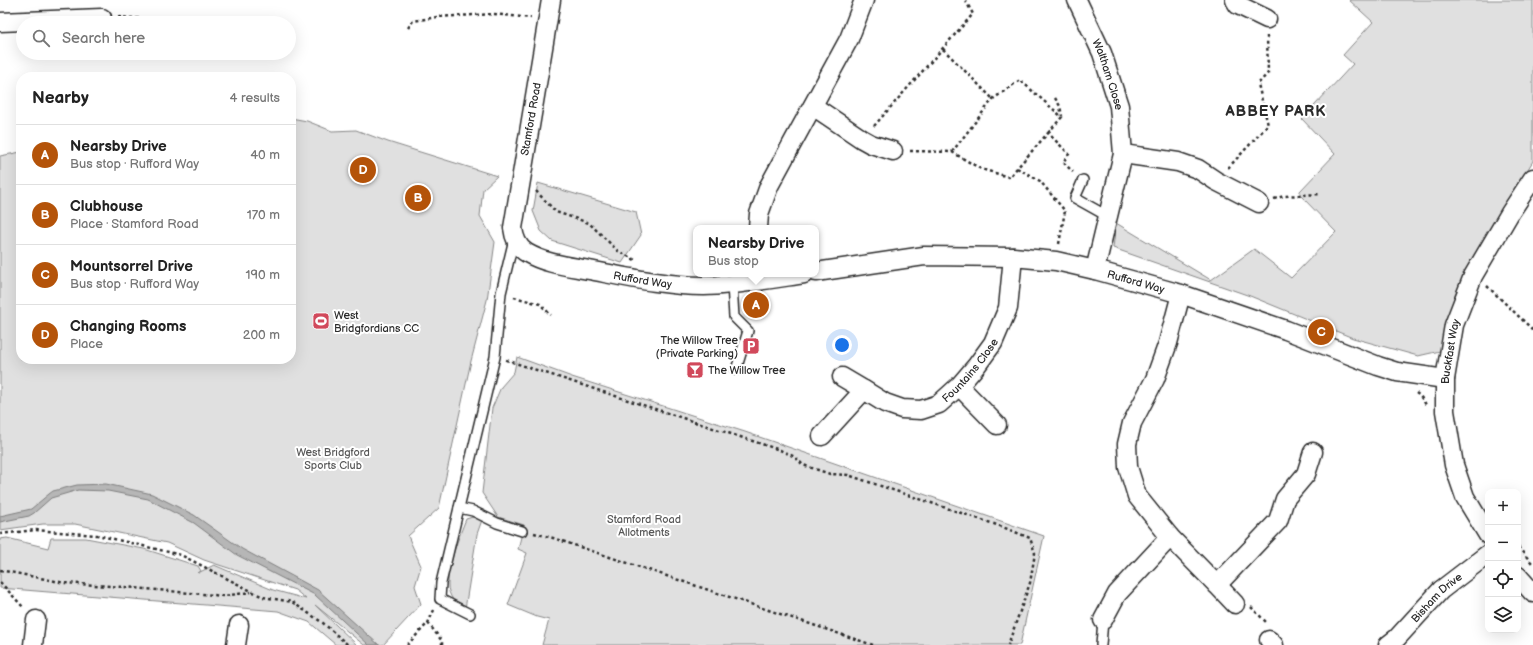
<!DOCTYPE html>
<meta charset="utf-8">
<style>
body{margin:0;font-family:"Balsamiq Sans",sans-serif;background:#f6f6f6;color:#222}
.controls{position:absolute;right:12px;bottom:12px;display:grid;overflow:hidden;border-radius:8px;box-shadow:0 4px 16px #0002}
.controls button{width:36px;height:36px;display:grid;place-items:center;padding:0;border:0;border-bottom:1px solid #e0e0e0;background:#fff;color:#222;font:20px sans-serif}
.you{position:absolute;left:842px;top:345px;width:14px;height:14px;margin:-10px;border:3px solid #fff;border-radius:50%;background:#1a73e8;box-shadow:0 0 0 6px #1a73e833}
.badge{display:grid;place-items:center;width:26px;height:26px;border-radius:50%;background:#b45309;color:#fff;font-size:13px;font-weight:700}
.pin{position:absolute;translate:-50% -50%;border:2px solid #fff;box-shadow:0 1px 4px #0006}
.popup{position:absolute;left:693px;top:225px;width:126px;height:52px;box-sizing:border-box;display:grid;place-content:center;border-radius:8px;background:#fff;filter:drop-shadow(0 1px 3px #0005);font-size:13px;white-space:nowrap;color:#767676}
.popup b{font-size:15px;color:#222}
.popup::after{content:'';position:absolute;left:50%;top:100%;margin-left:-8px;border:8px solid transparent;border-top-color:#fff}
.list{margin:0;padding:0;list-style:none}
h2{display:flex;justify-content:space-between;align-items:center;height:52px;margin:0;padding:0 16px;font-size:17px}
h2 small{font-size:13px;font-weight:400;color:#767676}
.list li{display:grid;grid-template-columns:26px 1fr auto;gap:12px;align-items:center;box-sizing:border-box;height:60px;padding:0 16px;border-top:1px solid #e0e0e0}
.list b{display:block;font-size:15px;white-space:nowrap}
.list p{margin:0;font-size:13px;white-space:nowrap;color:#767676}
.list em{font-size:13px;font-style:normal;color:#767676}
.icon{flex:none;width:22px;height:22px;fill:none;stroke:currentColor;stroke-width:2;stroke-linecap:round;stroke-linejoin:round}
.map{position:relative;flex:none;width:1533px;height:645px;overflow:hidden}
.search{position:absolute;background:#fff;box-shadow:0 4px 16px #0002;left:16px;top:16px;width:280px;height:44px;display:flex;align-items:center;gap:10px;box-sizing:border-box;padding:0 14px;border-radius:22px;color:#767676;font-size:15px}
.panel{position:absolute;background:#fff;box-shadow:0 4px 16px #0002;left:16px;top:72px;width:280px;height:292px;border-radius:16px}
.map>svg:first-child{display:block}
</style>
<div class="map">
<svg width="1533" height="645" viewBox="0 0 1533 645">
<rect width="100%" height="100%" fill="#fff"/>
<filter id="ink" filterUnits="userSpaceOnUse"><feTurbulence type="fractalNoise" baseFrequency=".025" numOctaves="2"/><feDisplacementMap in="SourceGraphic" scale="8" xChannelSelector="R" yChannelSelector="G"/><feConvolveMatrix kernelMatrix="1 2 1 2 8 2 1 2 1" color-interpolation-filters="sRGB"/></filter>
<g filter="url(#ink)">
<g fill="#e0e0e0" stroke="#868686">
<polygon points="1349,0 1533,0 1533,161 1484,239 1455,294 1440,351 1418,356 1353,338 1250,296 1113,248 1116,223 1211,280 1254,249 1291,278 1336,232 1300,195 1300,191 1335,154 1302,119 1353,64 1343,55 1373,22"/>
<polygon points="291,118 307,121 332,131 356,130 388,142 497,176 483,189 480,216 495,242 487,300 471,361 439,508 408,536 421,566 415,586 421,604 383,645 364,645 315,605 357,645 336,645 309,622 278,611 0,588 0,539 7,538 48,548 51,538 86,538 144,549 198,566 201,571 198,573 214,565 273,590 306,599 295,590 204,560 167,543 75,524 43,524 0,530 0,156 21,152 21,359 291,359"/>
<polygon points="538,183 636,212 641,235 622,263 552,241 541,231 533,211"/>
<polygon points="517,357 572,377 745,432 1044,536 1020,645 542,645 549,620 537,617 508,605 527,553 518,549 524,525 498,517 482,493 492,408 501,387 514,372"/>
<path d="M476,516L482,520L477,534L465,609C455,605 448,595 448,585C447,567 459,536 466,519Z"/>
</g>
<polygon fill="#b6b6b6" stroke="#7e7e7e" points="106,484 152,494 194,515 242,549 318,590 379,645 369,645 315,595 237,555 194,523 148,499 108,491 78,490 51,498 34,513 29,516 0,522 0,516 31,509 49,494 53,491 77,485"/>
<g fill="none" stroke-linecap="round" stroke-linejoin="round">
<g stroke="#2b2b2b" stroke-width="12">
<g id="service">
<polyline points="1083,180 1075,198 1109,217"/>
<polyline points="732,284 734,317 748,331 736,370"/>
<polyline points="459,508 473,511 497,523 522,531"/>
<polyline points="470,614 440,599 441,583 495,357 501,293 514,239"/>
<polyline points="1101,645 1103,620"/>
</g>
</g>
<g stroke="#2b2b2b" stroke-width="21">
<g id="minor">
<path id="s1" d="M551,0L513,228C514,237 518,248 527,253C546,264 568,266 589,270C626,277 666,286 704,286C738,285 771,279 804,274"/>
<path id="s2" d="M1077,0L1102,53L1119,106L1123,154L1095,270"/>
<polyline points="1235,0 1238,5 1267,19"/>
<polyline points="0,22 102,18"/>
<polyline points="813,106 862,139 871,144 893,151"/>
<polyline points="1123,154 1178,162 1198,169 1216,181 1259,203"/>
<polyline points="758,228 759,214 769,186 849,39 864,0"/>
<path id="s3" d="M816,272L924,256L1013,257L1056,261L1095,270L1181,294L1286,330L1378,366L1397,372L1445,379"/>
<polyline points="1181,294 1168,343 1155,379 1132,423 1127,444 1128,467 1137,496 1170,537 1217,585 1278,521 1285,499 1306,474 1313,452"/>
<polyline points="842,377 864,390"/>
<polyline points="959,386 997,425"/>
<path id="s4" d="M822,436L864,390L885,403L902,409L921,410L939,404L959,386L977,365L993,343L1008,308L1013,257"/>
<path id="s5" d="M1488,535L1465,497L1454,465L1445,411V379L1454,325L1473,276L1510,213L1533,178"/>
<polyline points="1518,576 1533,593"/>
<polyline points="1217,585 1235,604"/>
<polyline points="1103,620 1117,594 1170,537"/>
<polyline points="1269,640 1274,645"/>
<polyline points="33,645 36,620"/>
<polyline points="236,645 239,625"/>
<path id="s6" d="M1388,645L1397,638L1441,590L1488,554"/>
</g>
</g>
<g stroke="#2b2b2b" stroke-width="2.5" stroke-dasharray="3 3" stroke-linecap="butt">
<polyline points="118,17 200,23"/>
<polyline points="408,28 413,21 437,17 494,14 531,18"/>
<polyline points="943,49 993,99"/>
<polyline points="1055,98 1060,106 1062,116"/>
<polyline points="874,126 973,14 965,0"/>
<polyline points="910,151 952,152 993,99 1020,80 1062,117 1048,133"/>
<polyline points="952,152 981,169 1009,177 1048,133 1069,154 1063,162 1073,172"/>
<polyline points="1017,168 1040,181 1065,211 1059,244"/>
<polyline points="1228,168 1268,125 1258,84 1268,73 1267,36"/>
<polyline points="536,191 556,212 589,223 618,251 637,261"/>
<polyline points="1274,199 1284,196 1321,194"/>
<polyline points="1487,286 1533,330"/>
<polyline points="514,297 540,304 551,315"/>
<polyline points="506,360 780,450 795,457 803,465 830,474 848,475 1000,526 1030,538 1035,553 1030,583 1008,645"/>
<polyline points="1416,393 1420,396 1427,406"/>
<polyline points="534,533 553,538 873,645"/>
<polyline points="0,534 36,530 97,535 181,555 263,597 292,602 323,623 348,645"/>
<polyline points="1518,547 1532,563"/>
<polyline points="0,570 65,583 124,587 224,596 251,592"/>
<polyline points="0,582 24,608"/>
<polyline points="1251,607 1267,623"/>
<polyline points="428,623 442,641 442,645"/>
<polyline points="407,645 428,623 434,610"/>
</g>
<use href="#service" stroke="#fff" stroke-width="9"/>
<use href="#minor" stroke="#fff" stroke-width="18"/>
</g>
</g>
<defs>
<g id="stadium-square" transform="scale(0.9)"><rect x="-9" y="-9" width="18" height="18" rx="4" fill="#d1495b" stroke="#fff"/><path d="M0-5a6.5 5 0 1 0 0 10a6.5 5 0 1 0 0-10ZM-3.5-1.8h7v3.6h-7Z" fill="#fff"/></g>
<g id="parking-square" transform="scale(0.9)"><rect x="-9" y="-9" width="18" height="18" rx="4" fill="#d1495b" stroke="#fff"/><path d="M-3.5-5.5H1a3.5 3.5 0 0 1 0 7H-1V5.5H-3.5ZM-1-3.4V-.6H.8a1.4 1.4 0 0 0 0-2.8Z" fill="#fff"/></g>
<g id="bar-square" transform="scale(0.9)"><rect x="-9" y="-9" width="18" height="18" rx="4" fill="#d1495b" stroke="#fff"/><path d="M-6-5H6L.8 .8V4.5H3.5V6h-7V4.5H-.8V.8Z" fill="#fff"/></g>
</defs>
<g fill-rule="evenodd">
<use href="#stadium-square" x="321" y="321"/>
<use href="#parking-square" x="751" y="346"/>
<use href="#bar-square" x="695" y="370"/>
</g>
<g text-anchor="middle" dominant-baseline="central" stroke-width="4" stroke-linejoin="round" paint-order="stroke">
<g font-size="11" fill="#2b2b2b" stroke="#fff">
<text stroke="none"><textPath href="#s2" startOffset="81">Waltham Close</textPath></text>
<text transform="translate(531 119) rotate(-80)">Stamford Road</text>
<text stroke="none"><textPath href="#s1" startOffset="380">Rufford Way</textPath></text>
<text stroke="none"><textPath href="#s3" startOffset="324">Rufford Way</textPath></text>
<text stroke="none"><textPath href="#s5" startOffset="193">Buckfast Way</textPath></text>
<text stroke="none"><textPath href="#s4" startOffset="189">Fountains Close</textPath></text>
<text stroke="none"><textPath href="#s6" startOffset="68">Bisham Drive</textPath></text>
</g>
<g font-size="11" fill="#2b2b2b" stroke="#fff" text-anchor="start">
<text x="334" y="315">West<tspan x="334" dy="13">Bridgfordians CC</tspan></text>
<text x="738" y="340" text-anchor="end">The Willow Tree<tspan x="738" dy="13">(Private Parking)</tspan></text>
<text x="708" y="370">The Willow Tree</text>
</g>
<g font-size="11" fill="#585858" stroke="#fff">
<text x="333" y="452">West Bridgford<tspan x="333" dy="13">Sports Club</tspan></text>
<text x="644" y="519">Stamford Road<tspan x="644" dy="13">Allotments</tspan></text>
</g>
<g font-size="15" font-weight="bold" letter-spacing="1" fill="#2b2b2b" stroke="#fff">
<text x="1276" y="111">ABBEY PARK</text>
</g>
</g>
</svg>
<div class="controls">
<button>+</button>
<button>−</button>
<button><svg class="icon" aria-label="locate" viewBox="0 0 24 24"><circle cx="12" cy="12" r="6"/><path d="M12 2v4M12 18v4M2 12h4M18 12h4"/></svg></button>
<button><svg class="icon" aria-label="layers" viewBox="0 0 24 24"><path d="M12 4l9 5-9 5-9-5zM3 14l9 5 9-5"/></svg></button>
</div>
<div class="you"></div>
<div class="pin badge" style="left:756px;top:305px">A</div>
<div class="popup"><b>Nearsby Drive</b>Bus stop</div>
<div class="pin badge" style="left:418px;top:198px">B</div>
<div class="pin badge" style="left:1321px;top:332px">C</div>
<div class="pin badge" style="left:363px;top:170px">D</div>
<div class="search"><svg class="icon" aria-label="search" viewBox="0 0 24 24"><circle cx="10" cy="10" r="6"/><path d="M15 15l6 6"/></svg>Search here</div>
<section class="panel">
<h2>Nearby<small>4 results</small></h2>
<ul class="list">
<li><span class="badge">A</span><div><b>Nearsby Drive</b><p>Bus stop · Rufford Way</p></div><em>40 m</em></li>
<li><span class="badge">B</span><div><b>Clubhouse</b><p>Place · Stamford Road</p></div><em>170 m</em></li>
<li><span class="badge">C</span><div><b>Mountsorrel Drive</b><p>Bus stop · Rufford Way</p></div><em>190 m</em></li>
<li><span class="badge">D</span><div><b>Changing Rooms</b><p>Place</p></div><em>200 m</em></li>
</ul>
</section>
</div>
